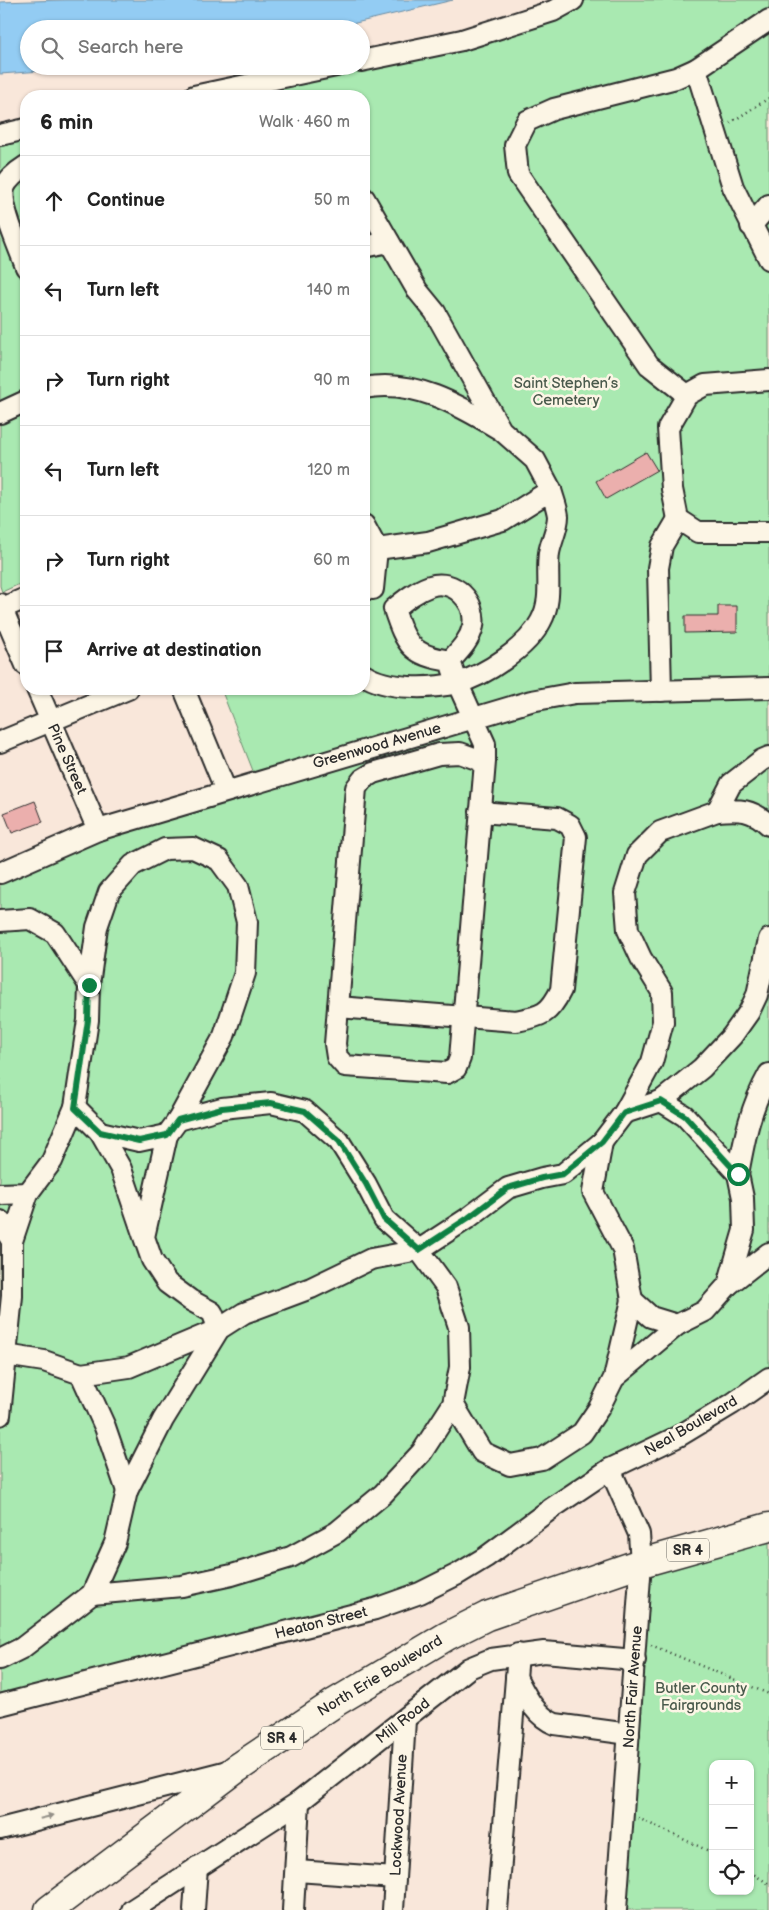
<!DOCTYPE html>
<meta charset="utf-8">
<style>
body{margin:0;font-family:"Balsamiq Sans",sans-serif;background:#f2f2f2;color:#222}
.controls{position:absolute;right:15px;bottom:15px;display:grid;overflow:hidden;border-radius:10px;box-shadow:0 1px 4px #0004}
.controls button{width:45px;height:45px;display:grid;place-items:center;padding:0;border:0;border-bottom:1px solid #e0e0e0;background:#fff;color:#222;font:25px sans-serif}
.stop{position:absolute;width:15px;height:15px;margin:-11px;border:4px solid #0b8043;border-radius:50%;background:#fff}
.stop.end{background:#0b8043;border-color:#fff;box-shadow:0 1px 5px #0008}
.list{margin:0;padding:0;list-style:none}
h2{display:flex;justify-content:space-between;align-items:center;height:65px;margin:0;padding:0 20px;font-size:21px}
h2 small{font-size:16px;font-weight:400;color:#767676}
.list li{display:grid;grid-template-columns:32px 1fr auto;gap:15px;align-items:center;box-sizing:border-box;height:90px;padding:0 20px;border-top:1px solid #e0e0e0}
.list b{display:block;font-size:19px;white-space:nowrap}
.list em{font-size:16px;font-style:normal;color:#767676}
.icon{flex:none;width:28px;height:28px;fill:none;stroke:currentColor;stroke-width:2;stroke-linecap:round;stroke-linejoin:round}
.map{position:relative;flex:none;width:769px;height:1910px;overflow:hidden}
.search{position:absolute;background:#fff;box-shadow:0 1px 4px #0004;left:20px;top:20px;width:350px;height:55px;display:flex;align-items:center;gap:12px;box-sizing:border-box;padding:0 18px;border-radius:28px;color:#767676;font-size:19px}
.panel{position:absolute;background:#fff;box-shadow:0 1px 4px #0004;left:20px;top:90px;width:350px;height:605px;border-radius:20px}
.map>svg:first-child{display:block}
</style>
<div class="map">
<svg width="769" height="1910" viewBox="0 0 769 1910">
<rect width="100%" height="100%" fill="#f9e7da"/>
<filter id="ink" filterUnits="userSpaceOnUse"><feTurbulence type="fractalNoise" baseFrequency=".02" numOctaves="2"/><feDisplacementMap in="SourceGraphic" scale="10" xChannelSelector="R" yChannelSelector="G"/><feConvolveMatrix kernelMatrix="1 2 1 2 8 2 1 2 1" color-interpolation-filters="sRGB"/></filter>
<g filter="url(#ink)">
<g fill="#a9e9b1" stroke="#6a8a6e" fill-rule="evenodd">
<polygon points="573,0 769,0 769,1378 420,1593 0,1705 0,873 257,781 221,689 364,689 364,96 194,96 336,66 361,66"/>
<polygon points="26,136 26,581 2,592 0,586 0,143"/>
<path d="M769,1527V1910H616L641,1563ZM713,1764H750V1891H713Z"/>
</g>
<polygon fill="#93ccf3" stroke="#698ca3" points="65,0 453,0 330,29 29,29 29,66 112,66 0,74 0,2"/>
<g fill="#ebafad" stroke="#2b2b2b">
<polygon points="646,452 657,470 606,499 596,481"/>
<polygon points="718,606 737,606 737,632 685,633 685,616 718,616"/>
<polygon points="35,801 43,822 12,833 4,813"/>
</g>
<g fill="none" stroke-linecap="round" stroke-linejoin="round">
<g stroke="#2b2b2b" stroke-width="24">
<g id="minor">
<polyline points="361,61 462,40 553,11 573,0"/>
<polyline points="696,69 733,187 769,259"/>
<polyline points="194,96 336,66"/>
<polyline points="0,135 26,129"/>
<path d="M26,166C18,171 8,178 4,188C0,208 19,247 26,267"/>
<polyline points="364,198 417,290 435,312 501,430 535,460 551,490"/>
<polyline points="751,226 769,205"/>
<polyline points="364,247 389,242"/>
<polyline points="769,380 705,385 687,395 668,428 672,489 678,519 698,532 769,532"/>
<path d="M364,388C413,378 459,405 499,429"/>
<polyline points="687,395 649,365 518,174 515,145 527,121 554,109 676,78 696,69 769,20"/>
<polyline points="0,413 26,401"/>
<polyline points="364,525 377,549"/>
<polyline points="0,604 26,665"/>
<polyline points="0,609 26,598"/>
<path d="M450,661C411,655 406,645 394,609C405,600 416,591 430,586C454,578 477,602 473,626C470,640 460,650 450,661L457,682L485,744V762L460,1058L456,1068L447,1073L345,1066L337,1057L335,1044L356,788L363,779L373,773L439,754L460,753L485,762"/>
<path d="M364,675C387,690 430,689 457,683C485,676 528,647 541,621C553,599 546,576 549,553C551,541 558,528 558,516C557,507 553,498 551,490L503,520L428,542L377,549L373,589"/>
<polyline points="37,689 98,830"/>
<polyline points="184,689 226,791"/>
<polyline points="661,691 658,568 662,546 678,519"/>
<polyline points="0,742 128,689"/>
<path d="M769,757L762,760L731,784L717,811C740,809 752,809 769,825"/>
<polyline points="0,873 98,830 531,701 575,693 769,688"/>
<polyline points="0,921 30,919 55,933 89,985"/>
<path d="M338,1007L516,1021C541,1016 549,1015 561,990L576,837L570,825L557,818L480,812"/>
<polyline points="661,1101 685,1116 738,1174 743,1198 744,1230 728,1285 705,1311 677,1325"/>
<polyline points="75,1107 88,1020 89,985 97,927 109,892 133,865 165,849 193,848 219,860 238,886 247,922 245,973 224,1036 178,1120 167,1135"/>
<polyline points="624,1113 652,1062 663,1022 662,992 641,958 628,930 625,893 637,855 660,832 717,811"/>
<polyline points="602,1142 593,1192 623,1249 632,1300"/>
<path d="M738,1174C745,1136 750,1108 769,1074"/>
<polyline points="0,1194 28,1193"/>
<polyline points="0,1221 12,1241 28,1193 52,1161 75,1107 100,1132"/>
<polyline points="728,1285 769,1253"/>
<polyline points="0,1356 5,1355 44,1361 81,1374 105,1427 127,1491"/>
<polyline points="81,1374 129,1367 219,1329 212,1312 190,1300 167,1283 152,1260 144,1237 167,1135 139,1141 100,1132 121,1169 144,1237"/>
<polyline points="453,1404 482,1452 510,1465 542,1459 582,1433 599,1408 614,1378 632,1300 651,1317 677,1325 614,1378"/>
<polyline points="0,1415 12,1296 12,1241"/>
<polyline points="610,1469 639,1534 641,1563 616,1910"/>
<polyline points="92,1594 182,1586 232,1575 291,1557 337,1532 383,1494 422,1452 453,1404 460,1367 459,1327 446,1287 419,1250 384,1219 366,1184 339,1141 305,1111 271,1103 222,1108 178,1120"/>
<polyline points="0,1659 22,1648 92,1594 115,1543 127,1491 163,1420 219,1329 244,1313 311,1288 371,1259 419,1250 468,1218 508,1188 542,1178 563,1174 602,1142 624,1113 661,1101 702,1068 732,1036 749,1012 757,995 769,939"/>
<path d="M516,1677C526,1696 535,1716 555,1724L629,1734"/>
<polyline points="0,1705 375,1609 420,1593 458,1574 486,1557 552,1508 610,1469 679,1436 732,1404 769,1378"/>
<polyline points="0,1829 228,1771"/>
<polyline points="297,1871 395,1878"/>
<polyline points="132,1910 299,1802 469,1668 491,1659 544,1652 635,1660"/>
<polyline points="194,1910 197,1867"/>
<polyline points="293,1910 299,1802"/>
<polyline points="393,1910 405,1720"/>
<polyline points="497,1910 518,1654"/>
</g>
</g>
<g stroke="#2b2b2b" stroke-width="31">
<polyline id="highway" points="49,1910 236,1769 336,1702 447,1636 487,1616 641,1563 769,1527"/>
</g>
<g stroke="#2b2b2b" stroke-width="2.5" stroke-dasharray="1 4" stroke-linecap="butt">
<polyline points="730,123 769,98"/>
<polyline points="651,1645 769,1694"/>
<polyline points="638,1818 713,1853"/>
<polyline points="750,1872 769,1884"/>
</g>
<use href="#minor" stroke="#fcf5e5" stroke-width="20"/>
<use href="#highway" stroke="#fcf5e5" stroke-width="28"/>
</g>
<defs><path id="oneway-solid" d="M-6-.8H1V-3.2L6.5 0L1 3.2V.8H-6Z" transform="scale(1.25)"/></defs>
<use fill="#949088" href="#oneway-solid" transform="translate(47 1817) rotate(-14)"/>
</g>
<g fill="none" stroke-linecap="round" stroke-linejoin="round" filter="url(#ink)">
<polyline stroke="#0b8043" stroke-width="6" points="89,985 88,1020 75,1108 100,1132 139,1141 167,1135 178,1120 222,1108 271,1103 305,1111 339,1141 366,1184 384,1219 419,1250 468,1218 508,1188 542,1178 563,1174 602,1142 624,1113 661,1101 685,1116 738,1174"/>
</g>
<g text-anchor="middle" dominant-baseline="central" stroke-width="5" stroke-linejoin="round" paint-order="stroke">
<g fill="#fcf5e5" stroke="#6a6863" stroke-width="1">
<rect x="667" y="1538.5" width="42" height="23" rx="4"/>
<rect x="261" y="1726.5" width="42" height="23" rx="4"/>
</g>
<g font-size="14" font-weight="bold" fill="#2b2b2b">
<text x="688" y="1550">SR 4</text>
<text x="282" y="1738">SR 4</text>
</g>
<g font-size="15" fill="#4a5a4c" stroke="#fcf5e5">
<text x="566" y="383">Saint Stephen’s<tspan x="566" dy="17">Cemetery</tspan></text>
<text x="701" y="1688">Butler County<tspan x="701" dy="17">Fairgrounds</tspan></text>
</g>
<g font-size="15" fill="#2b2b2b" stroke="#fcf5e5">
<text transform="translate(377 746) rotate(-16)">Greenwood Avenue</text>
<text transform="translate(67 759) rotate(66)">Pine Street</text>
<text transform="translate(691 1426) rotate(-30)">Neal Boulevard</text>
<text transform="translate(321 1623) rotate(-14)">Heaton Street</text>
<text transform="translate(380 1676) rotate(-31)">North Erie Boulevard</text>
<text transform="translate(633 1687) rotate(-86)">North Fair Avenue</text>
<text transform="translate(403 1721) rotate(-38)">Mill Road</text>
<text transform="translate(399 1815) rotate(-87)">Lockwood Avenue</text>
</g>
</g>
</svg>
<div class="controls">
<button>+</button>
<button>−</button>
<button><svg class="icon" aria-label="locate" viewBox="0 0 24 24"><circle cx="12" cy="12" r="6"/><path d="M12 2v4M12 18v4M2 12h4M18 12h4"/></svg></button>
</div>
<div class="stop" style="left:738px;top:1174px"></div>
<div class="stop end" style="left:89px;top:985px"></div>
<div class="search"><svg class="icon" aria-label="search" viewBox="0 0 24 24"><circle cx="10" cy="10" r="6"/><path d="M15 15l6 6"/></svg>Search here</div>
<section class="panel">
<h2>6 min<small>Walk · 460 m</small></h2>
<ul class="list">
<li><svg class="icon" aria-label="ahead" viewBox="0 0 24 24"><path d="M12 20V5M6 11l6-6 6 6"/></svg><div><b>Continue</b></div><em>50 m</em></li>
<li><svg class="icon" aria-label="left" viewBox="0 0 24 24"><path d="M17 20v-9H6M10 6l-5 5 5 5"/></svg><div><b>Turn left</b></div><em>140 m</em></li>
<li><svg class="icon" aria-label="right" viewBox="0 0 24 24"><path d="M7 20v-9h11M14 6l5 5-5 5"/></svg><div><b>Turn right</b></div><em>90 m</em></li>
<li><svg class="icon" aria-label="left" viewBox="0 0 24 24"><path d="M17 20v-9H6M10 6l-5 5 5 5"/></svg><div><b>Turn left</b></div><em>120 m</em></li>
<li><svg class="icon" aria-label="right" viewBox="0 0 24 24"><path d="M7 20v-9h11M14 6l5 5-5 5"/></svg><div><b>Turn right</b></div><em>60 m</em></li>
<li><svg class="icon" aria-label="arrive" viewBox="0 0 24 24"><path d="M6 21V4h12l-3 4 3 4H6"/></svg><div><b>Arrive at destination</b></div></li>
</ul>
</section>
</div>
